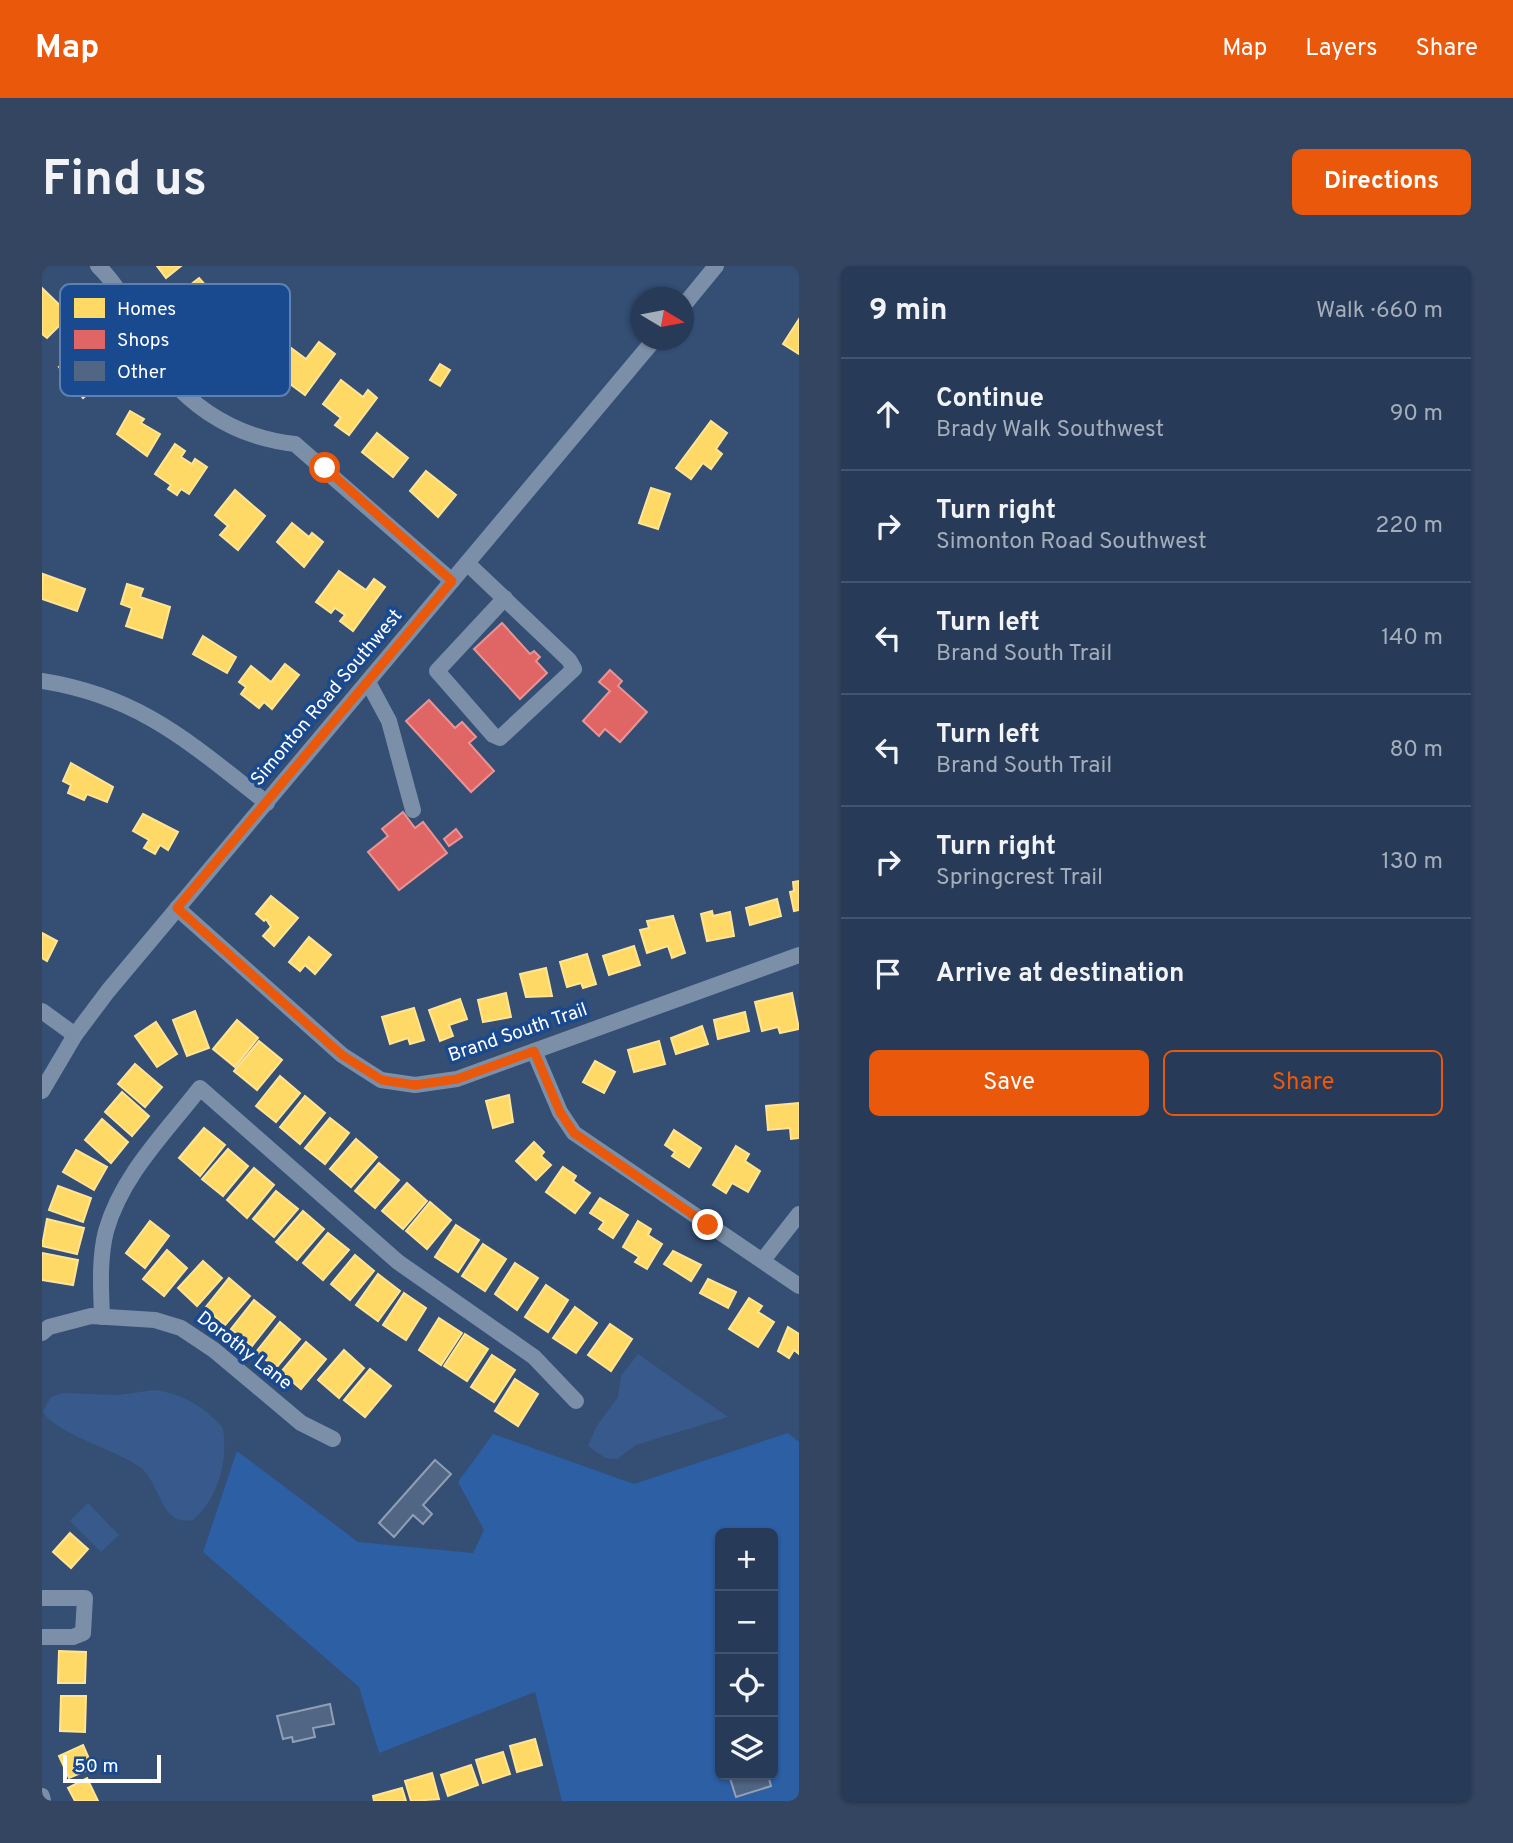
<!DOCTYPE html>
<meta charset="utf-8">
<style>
body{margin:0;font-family:Overpass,sans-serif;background:#334561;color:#f1f3f6}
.controls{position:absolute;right:21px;bottom:21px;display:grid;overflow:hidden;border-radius:10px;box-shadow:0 2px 5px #0004}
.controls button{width:63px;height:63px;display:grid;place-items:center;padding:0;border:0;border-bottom:2px solid #43546d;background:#273a57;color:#f1f3f6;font:35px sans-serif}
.compass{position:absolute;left:589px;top:21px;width:63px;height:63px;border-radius:50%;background:#273a57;box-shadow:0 2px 5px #0004;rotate:100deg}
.scale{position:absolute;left:21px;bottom:18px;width:98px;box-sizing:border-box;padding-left:7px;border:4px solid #fff;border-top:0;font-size:19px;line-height:24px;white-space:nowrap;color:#fff;-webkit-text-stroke:5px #19498f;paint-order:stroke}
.stop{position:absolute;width:21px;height:21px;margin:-16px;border:5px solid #ea580c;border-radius:50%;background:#fff}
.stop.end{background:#ea580c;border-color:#fff;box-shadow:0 2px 7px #0008}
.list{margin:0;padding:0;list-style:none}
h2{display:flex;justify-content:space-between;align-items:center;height:91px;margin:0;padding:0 28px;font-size:30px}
h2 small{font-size:23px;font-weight:400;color:#a4adba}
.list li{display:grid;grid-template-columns:46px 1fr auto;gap:21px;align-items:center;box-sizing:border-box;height:112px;padding:0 28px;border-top:2px solid #43546d}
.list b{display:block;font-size:26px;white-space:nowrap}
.list p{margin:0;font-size:23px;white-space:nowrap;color:#a4adba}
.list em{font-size:23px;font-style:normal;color:#a4adba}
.actions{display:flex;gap:14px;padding:21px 28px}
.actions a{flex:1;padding:16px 0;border:2px solid #ea580c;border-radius:10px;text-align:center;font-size:24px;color:#ea580c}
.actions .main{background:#ea580c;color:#fff}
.icon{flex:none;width:38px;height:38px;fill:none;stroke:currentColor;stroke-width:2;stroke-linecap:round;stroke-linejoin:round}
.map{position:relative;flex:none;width:757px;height:1535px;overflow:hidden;border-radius:10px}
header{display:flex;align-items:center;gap:42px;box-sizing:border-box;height:98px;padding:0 35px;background:#ea580c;color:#fff}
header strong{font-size:33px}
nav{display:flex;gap:38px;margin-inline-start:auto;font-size:24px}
.intro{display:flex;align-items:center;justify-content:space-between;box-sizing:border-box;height:168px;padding:0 42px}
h1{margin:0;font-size:49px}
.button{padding:18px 32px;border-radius:10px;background:#ea580c;color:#fff;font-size:24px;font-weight:700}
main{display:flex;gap:42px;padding:0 42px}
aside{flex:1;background:#273a57;border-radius:10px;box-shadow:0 2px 5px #0004}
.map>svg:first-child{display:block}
</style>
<header>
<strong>Map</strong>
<nav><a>Map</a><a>Layers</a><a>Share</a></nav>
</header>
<div class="intro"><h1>Find us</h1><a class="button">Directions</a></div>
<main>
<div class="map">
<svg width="757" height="1535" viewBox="0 0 757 1535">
<rect width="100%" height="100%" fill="#344e74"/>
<path fill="#2d5fa5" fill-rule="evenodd" d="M746,1167L757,1176V1535H520L493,1426L337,1487L317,1421L161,1286L195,1185L316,1276L431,1287L442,1264L416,1216L451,1168L592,1218ZM678,1267H731V1509H678Z"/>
<g fill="#38598c">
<polygon points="596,1088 686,1151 594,1179 575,1193 563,1192 546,1180 554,1161 576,1131 579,1110"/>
<path d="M113,1124C141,1128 162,1140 181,1162C186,1195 177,1231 151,1254C118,1261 119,1218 99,1202C80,1186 9,1166 1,1145L9,1131L20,1127L76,1129Z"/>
<polygon points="46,1237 77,1269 59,1286 28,1255"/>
</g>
<g fill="#ffd966" stroke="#ffe494" stroke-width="2">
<polygon points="115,0 139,0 124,12"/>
<polygon points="157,12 181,39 156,58 140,38 144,35 138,27"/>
<polygon points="0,22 28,49 5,72 0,68"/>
<polygon points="757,53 757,88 741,78"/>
<polygon points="277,76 293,88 263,129 232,106 249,82 264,93"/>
<polygon points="38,85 53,104 57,101 65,112 41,132 17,101"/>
<polygon points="398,98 408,104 398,120 388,114"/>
<polygon points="299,114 321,131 326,124 335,132 307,169 293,159 299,152 281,138"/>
<polygon points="88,145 102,153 99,157 118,168 105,190 75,168"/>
<polygon points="669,155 685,167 674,183 680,188 669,203 661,197 649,213 634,202"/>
<polygon points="335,167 366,192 351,211 320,186"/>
<polygon points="133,178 143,185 139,191 150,198 153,193 165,201 147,228 139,223 135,229 126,223 129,219 113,208"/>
<polygon points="384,205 414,229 396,251 368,225"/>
<polygon points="609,222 628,228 616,263 597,257"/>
<polygon points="193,224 223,250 196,284 178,269 186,260 173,249"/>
<polygon points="250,257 267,271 270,267 281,276 262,301 235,276"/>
<polygon points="297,305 324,324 332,313 343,321 311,365 298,355 303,349 293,342 289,347 274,336"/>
<polygon points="1,308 43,323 35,345 0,333"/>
<polygon points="85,318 101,323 98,331 128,341 120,372 84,360 90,342 79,338"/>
<polygon points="161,370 194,391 185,407 151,388"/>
<polygon points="243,398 257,409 230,443 222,436 217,442 199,428 204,421 197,416 209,400 229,416"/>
<polygon points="29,497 71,521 65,536 45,528 42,534 26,527 29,519 21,515"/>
<polygon points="101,548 136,566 126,584 118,579 113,588 102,582 107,574 91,565"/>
<polygon points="757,615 757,644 752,645 748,626 752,625 751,616"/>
<polygon points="229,630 256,652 232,680 221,670 229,661 224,653 222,655 214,648"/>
<polygon points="735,633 739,650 708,659 704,642"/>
<polygon points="670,645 671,650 688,646 692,670 665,675 659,648"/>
<polygon points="631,650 643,687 630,692 626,680 605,687 598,664 607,662 605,655"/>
<polygon points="0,667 15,675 5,695 0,692"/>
<polygon points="267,671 289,689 273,708 263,699 258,705 247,696"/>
<polygon points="592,680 598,699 567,709 561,690"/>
<polygon points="545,688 554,718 541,722 539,717 525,721 518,696"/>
<polygon points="504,702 510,730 484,731 478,708"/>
<polygon points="464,727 469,751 441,756 436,734"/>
<polygon points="750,727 757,763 738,767 736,761 720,765 713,736"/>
<polygon points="418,733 425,753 407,759 411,770 398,775 387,744"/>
<polygon points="372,742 382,774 368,778 366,772 348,778 340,751"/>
<polygon points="153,745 167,782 145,790 131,754"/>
<polygon points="703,746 707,765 676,773 672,754"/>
<polygon points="195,754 216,772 193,801 171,783"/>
<polygon points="114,756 135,788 115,801 93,770"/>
<polygon points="660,760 666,778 634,788 629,772"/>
<polygon points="217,775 240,794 215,824 192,805"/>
<polygon points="617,775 623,798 592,806 586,784"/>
<polygon points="553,795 573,806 562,827 541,816"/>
<polygon points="93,798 120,821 103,841 76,818"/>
<polygon points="238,810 258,827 234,856 214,840"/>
<polygon points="80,826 107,850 90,870 63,846"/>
<polygon points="467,829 471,856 451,862 444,835"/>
<polygon points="263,830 283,847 258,878 238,861"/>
<polygon points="757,837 757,872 749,873 748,862 726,864 724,840"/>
<polygon points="288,852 307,867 283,898 263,882"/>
<polygon points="60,853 86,876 69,897 43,874"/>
<polygon points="162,862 183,879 158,910 137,892"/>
<polygon points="632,864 659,882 647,901 630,890 633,886 623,879"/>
<polygon points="314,873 335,891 309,921 288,903"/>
<polygon points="492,876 502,886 499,890 509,899 494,914 474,895"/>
<polygon points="694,880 707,888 703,895 718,905 706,926 690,917 684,927 671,919"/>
<polygon points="186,883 206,900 181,930 160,913"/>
<polygon points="34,884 65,901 52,924 21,906"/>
<polygon points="337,897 357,914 333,942 313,925"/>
<polygon points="521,901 534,910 531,915 548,927 533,947 504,926"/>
<polygon points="212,902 232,919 205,952 185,934"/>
<polygon points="365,917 385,935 361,963 340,945"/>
<polygon points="16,920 49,932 41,956 7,944"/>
<polygon points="234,925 256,943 232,971 211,953"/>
<polygon points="558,932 586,949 571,972 557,963 562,956 548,947"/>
<polygon points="388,936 409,954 385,983 364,965"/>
<polygon points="261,945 282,963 255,994 234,976"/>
<polygon points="5,953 42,962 35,988 0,980"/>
<polygon points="108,955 127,970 103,1002 84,987"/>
<polygon points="596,955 609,963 606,969 620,978 605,1003 593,996 597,991 581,981"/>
<polygon points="414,959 437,974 416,1006 393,991"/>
<polygon points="286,967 307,984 281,1014 261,997"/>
<polygon points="441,978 464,993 443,1025 420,1010"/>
<polygon points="125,984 145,1002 122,1030 101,1013"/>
<polygon points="631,985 659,999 649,1015 622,998"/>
<polygon points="0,987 36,994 31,1019 0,1014"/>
<polygon points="313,989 332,1005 308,1034 289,1018"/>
<polygon points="161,995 180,1012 155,1040 136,1022"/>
<polygon points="473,997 496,1012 475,1044 453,1028"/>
<polygon points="336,1008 358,1025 336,1055 314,1039"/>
<polygon points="187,1012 208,1030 183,1059 163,1042"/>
<polygon points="666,1013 694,1026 686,1042 658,1027"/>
<polygon points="504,1019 526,1034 506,1066 483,1051"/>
<polygon points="362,1027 384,1042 364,1074 341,1059"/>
<polygon points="707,1032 720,1040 716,1046 732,1056 716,1081 687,1063"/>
<polygon points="212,1034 233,1051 210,1080 189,1063"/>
<polygon points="533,1041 555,1057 534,1087 511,1072"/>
<polygon points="397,1052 420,1067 399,1099 377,1084"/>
<polygon points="238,1056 258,1073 234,1102 214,1086"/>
<polygon points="568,1058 590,1073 569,1105 546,1089"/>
<polygon points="746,1061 757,1068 757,1088 752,1084 747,1092 736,1085"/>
<polygon points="423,1068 446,1083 425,1115 402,1100"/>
<polygon points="264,1076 284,1093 259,1123 239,1106"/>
<polygon points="302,1084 322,1102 297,1132 276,1114"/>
<polygon points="450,1089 473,1104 452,1136 429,1121"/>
<polygon points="328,1103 349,1120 323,1151 302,1134"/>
<polygon points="473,1113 496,1128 476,1160 453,1145"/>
<polygon points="28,1267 46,1283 29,1302 11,1286"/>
<polygon points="17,1385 44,1386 43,1417 16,1417"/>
<polygon points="19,1430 44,1430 43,1466 18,1465"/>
<polygon points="493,1473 500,1499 475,1506 468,1480"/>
<polygon points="41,1479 51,1502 27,1512 17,1490"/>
<polygon points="461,1486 468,1508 441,1517 434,1494"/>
<polygon points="429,1499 436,1519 406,1530 399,1509"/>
<polygon points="390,1507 397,1533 369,1535 363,1515"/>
<polygon points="45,1512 56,1535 33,1535 26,1522"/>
<polygon points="360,1522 364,1535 332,1535 331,1530"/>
</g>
<g fill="#e06666" stroke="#e99494" stroke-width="2">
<polygon points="460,357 488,388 492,385 498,391 494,395 505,407 478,433 432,383"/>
<polygon points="568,404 580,415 576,420 605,446 578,476 563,463 557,470 541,455 568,425 557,416"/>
<polygon points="387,434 413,462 420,456 434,471 427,477 452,505 429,526 364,455"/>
<polygon points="361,546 373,562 381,556 405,587 357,624 326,586 346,570 340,563"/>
<polygon points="414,563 420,571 407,580 402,573"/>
</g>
<g fill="#516684" stroke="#909fb5" stroke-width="2">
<polygon points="393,1194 409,1208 381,1239 390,1248 381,1258 371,1249 352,1271 337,1257"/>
<polygon points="288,1438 292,1458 271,1462 273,1471 251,1476 250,1471 241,1473 235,1450"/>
<polygon points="687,1509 726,1509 729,1520 694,1531"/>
</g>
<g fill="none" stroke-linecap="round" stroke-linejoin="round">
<g stroke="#7b8fa8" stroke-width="16">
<path d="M56,0C79,22 90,49 104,77C135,135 189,171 253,178L410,315"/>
<polyline points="642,39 674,0"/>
<polyline points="425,297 527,394 532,403 458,472 451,469 395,405 463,332"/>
<path d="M0,415C100,431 149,478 225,537"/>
<polyline points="326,416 347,455 371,544"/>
<polyline points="135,642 300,789 339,814 373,819 415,813 757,689"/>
<polyline points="0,745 33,769"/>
<polyline points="492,785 518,846 532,867 757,1020"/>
<polyline points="0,825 33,769 66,725 612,74"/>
<polyline points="721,994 757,948"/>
<path d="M60,1051C59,1022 57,993 64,965C80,909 123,867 158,822L356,996L492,1091L534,1135"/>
<polyline points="0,1067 7,1061 49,1050 113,1054 139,1062 172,1084 259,1157 291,1173"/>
<polyline points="0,1332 43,1332 41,1367 31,1371 0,1371"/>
<polyline points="0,1530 1,1535"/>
</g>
</g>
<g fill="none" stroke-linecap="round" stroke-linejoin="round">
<polyline stroke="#ea580c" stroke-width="9" points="283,202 410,315 135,642 300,789 340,814 373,819 415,813 492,785 518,846 532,867 666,959"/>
</g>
<g text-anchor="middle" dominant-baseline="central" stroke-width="7" stroke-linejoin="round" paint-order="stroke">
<g font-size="19" fill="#fff" stroke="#19498f">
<text transform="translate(285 432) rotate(-50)">Simonton Road Southwest</text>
<text transform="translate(476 767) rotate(-19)">Brand South Trail</text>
<text transform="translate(202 1085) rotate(38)">Dorothy Lane</text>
</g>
</g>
<rect x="18" y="18" width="230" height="112" rx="10" fill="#19498f" stroke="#5e80b1" stroke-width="2"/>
<rect x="32" y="32" width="31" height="20" fill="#ffd966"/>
<rect x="32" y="64" width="31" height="19" fill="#e06666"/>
<rect x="32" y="95" width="31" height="20" fill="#516684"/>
<g font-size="19" fill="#fff">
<text x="75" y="49">Homes</text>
<text x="75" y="80">Shops</text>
<text x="75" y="112">Other</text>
</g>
</svg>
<div class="controls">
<button>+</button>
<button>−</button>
<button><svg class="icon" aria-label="locate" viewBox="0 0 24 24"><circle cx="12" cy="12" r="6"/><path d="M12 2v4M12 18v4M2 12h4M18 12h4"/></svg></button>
<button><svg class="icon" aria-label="layers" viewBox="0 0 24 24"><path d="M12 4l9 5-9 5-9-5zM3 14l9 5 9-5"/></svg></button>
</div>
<svg class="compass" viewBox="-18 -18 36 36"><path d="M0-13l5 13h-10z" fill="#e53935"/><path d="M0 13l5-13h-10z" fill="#a4adba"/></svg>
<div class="scale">50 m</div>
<div class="stop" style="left:283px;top:202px"></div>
<div class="stop end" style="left:666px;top:959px"></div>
</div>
<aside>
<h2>9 min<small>Walk · 660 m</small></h2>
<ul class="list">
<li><svg class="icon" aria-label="ahead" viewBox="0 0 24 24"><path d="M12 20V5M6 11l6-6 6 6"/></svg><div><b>Continue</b><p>Brady Walk Southwest</p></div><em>90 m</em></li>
<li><svg class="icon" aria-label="right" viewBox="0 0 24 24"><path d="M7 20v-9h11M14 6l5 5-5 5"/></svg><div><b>Turn right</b><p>Simonton Road Southwest</p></div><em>220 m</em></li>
<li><svg class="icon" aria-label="left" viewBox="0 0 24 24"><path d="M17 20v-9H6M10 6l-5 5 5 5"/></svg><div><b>Turn left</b><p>Brand South Trail</p></div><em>140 m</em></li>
<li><svg class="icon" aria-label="left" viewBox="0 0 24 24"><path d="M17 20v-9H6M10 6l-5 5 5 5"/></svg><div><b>Turn left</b><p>Brand South Trail</p></div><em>80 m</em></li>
<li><svg class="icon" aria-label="right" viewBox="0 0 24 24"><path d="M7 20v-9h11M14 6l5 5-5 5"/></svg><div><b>Turn right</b><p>Springcrest Trail</p></div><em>130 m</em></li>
<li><svg class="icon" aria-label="arrive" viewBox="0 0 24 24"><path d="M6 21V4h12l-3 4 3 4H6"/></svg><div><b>Arrive at destination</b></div></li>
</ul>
<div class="actions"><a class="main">Save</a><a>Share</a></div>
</aside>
</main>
